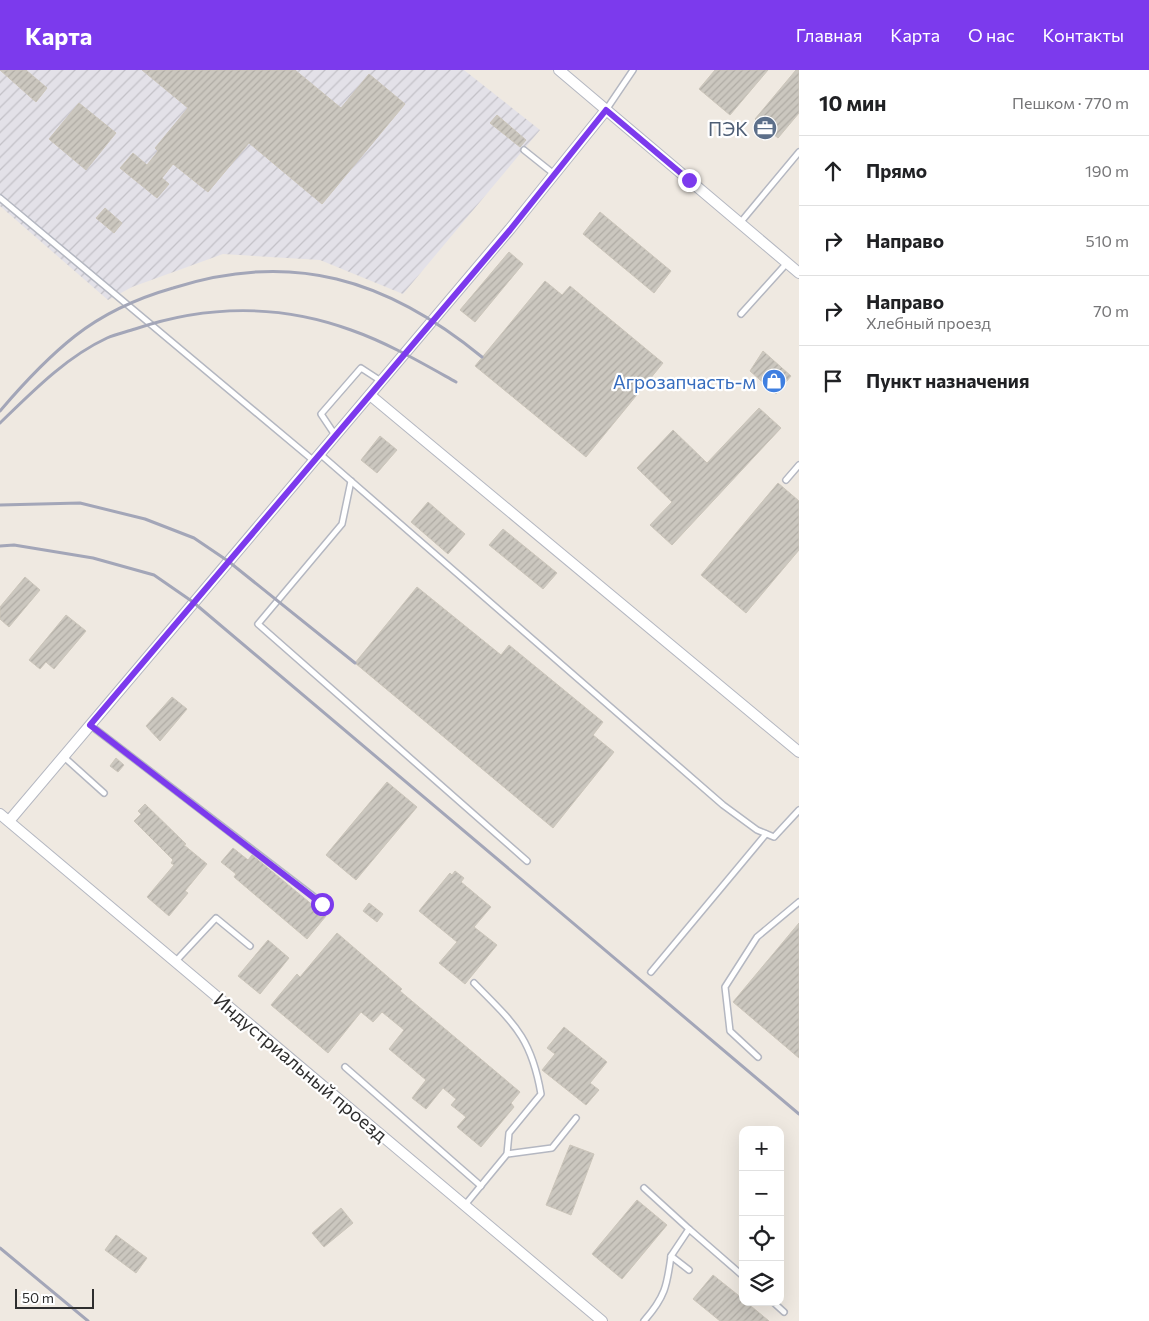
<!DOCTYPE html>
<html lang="ru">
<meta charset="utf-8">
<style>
body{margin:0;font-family:Commissioner,sans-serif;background:#f2f2f2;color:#202124}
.controls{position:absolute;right:15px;bottom:15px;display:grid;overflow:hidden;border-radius:10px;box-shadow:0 5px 20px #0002}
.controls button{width:45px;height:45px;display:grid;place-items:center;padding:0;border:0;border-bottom:1px solid #e0e0e0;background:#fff;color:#202124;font:25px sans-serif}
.scale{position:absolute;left:15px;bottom:12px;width:79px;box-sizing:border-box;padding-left:5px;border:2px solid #2e2e2e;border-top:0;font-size:14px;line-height:18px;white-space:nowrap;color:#2e2e2e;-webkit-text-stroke:4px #fff;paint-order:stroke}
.stop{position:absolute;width:15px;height:15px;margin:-11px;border:4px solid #7c3aed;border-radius:50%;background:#fff}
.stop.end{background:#7c3aed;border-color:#fff;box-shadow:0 1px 5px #0008}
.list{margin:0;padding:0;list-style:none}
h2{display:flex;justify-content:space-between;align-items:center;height:65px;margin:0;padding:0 20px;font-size:21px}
h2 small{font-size:16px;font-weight:400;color:#757577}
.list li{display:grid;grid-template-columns:32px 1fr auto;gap:15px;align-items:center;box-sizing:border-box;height:70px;padding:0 20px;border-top:1px solid #e0e0e0}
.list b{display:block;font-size:19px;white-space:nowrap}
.list p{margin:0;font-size:16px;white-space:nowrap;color:#757577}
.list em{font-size:16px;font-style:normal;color:#757577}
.icon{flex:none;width:28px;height:28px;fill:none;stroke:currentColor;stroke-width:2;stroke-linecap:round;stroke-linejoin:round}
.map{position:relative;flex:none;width:799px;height:1251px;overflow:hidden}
header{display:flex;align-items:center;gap:30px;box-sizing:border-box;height:70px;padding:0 25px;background:#7c3aed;color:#fff}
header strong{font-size:24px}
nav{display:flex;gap:28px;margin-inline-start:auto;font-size:18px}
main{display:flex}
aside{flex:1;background:#fff}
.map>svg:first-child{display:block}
</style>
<header>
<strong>Карта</strong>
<nav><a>Главная</a><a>Карта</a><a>О нас</a><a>Контакты</a></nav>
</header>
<main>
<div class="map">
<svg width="799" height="1251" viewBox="0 0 799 1251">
<defs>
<pattern id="industrial-furrows" width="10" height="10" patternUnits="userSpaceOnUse" patternTransform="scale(1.25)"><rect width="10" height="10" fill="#e3e1e8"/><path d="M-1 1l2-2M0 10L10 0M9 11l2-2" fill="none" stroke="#c3c1c7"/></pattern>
<pattern id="building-hatch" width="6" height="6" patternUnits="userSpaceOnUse" patternTransform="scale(1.25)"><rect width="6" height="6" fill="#cbc7bf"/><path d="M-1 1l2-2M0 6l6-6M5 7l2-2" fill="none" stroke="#afaba4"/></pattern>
</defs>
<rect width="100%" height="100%" fill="#efe9e1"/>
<polygon fill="url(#industrial-furrows)" points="0,0 464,0 540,60 403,224 320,190 223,184 132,217 108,230 0,136"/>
<g fill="url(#building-hatch)" stroke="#cbc5ba">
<polygon points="0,0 26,0 47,18 36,32"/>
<polygon points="142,0 295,0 341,38 369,4 405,34 322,134 249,73 208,122 173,94 162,108 169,114 157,128 120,98 133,83 147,95 158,81 155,78 188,38"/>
<polygon points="715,0 768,0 730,45 699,19"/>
<polygon points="796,0 799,0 799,43 778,68 755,49"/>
<polygon points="79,33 116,63 86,100 49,69"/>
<polygon points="497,45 526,70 520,77 490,53"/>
<polygon points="105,138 122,153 114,163 96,148"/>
<polygon points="600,142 671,201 654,223 583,164"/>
<polygon points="509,182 523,194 475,252 460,240"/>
<polygon points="545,211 562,225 570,216 663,293 586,387 475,296"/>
<polygon points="763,281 791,306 776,324 750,301"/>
<polygon points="759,338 781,358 672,475 650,455 672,432 637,398 673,360 707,393"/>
<polygon points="380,366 397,380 377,403 361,390"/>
<polygon points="778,413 799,431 799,480 746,543 701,505"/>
<polygon points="428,432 465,464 448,484 411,452"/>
<polygon points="503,459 557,503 543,519 489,475"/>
<polygon points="25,507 40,520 9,557 0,549 0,537"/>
<polygon points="417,517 501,585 509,575 603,652 593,665 614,682 553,758 355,593"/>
<polygon points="66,545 86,561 54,599 46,592 40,599 29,590"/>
<polygon points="172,627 187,639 160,671 146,656"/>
<polygon points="116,688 124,695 118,702 110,696"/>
<polygon points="387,712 417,737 356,810 326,785"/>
<polygon points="145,734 186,774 184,775 207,794 185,821 188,823 169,846 147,827 174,795 171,793 173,790 134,751 141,744 138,741"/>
<polygon points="233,778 248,790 252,785 326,846 307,869 234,807 236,804 221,792"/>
<polygon points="455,801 464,808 461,812 491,837 474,857 497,875 465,914 439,893 457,872 419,841 450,803 452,805"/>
<polygon points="369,833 383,844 377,852 363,841"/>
<polygon points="799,853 799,988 733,932"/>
<polygon points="337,863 402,919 400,921 520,1022 511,1033 514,1037 481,1077 457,1057 466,1047 451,1035 456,1029 443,1018 426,1039 412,1028 426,1010 389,979 404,960 382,942 373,952 361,942 328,983 271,935 297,904 300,907"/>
<polygon points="268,870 289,888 260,924 238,906"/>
<polygon points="564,957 607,992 590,1013 599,1020 586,1035 542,1000 555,984 547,978"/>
<polygon points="570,1075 594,1084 571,1145 546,1135"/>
<polygon points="637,1130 667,1155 622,1209 592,1184"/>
<polygon points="341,1138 353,1153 324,1177 312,1163"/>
<polygon points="116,1165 147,1188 136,1203 105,1180"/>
<polygon points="713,1205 743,1229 743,1232 746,1232 769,1251 720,1251 693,1229"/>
</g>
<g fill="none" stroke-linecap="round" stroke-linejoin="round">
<g stroke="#b4b7c1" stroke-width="8">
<g id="service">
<polyline points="606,40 633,0"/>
<polyline points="524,80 554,104"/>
<polyline points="0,128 314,391"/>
<polyline points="740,153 799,82"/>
<polyline points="741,244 787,193"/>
<polyline points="335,365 321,344 361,298 381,311"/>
<polyline points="320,384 723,735 757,760 774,767 799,740"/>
<polyline points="786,410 799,395"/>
<polyline points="351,411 342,454 258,554 527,791"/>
<polyline points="90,655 322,833"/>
<polyline points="64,687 104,723"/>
<polyline points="175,892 216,848 250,876"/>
<polyline points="651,902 766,764"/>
<path d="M474,913C513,953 531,966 541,1024L509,1063L507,1084"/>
<polyline points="758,987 730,961 725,917 757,867 799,832"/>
<polyline points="345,997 481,1116"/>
<polyline points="644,1118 689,1159"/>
<polyline points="465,1135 507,1084 552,1078 576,1048"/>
<polyline points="671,1186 689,1159 743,1206"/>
<polyline points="773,1232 784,1242"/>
<path d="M644,1251C665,1227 667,1216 671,1186L689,1200"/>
</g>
</g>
<g stroke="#b4b7c1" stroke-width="12">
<g id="minor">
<polyline points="559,0 799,203"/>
<polyline points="370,325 799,682"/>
<polyline points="0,744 602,1251"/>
<polyline points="9,751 510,159 606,40"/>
</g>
</g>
<use href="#service" stroke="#fff" stroke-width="5"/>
<use href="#minor" stroke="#fff" stroke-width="10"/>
<g stroke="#a3a6b8" stroke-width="3">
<path d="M0,341C23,314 47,288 75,266C103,244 138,228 173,218C292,180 387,209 482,287"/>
<path d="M0,353C32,322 66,287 107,268C116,264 126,262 135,259C206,235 280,234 351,260C388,273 422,293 456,312"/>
<polyline points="0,435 80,433 145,449 194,468 228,491 355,593"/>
<polyline points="0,476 14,475 93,488 154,505 193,532 799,1044"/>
<polyline points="0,1178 88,1251"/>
</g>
</g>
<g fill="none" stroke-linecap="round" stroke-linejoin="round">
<polyline stroke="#7c3aed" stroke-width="6" points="322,834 90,655 510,160 606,40 689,110"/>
</g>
<defs>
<g id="office-disc" transform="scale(1.25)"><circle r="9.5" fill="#5c6f8a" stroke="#fff"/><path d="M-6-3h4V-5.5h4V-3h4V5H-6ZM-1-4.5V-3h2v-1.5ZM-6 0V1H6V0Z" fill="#fff"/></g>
<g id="shop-disc" transform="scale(1.25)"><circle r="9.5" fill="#3f7fe0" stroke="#fff"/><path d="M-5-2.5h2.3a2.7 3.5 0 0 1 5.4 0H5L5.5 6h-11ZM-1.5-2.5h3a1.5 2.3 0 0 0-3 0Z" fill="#fff"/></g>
</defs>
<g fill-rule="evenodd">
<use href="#office-disc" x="765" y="58"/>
<use href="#shop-disc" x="774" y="311"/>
</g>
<g text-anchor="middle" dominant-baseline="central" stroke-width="4.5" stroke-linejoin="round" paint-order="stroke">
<g font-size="19" fill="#4e5e75" stroke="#fff" text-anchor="end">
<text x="748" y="58">ПЭК</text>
</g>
<g font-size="19" fill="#366cbe" stroke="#fff" text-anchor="end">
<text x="756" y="311">Агрозапчасть-м</text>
</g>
<g font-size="19" fill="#2e2e2e" stroke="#fff">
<text transform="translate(301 997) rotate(40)">Индустриальный проезд</text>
</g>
</g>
</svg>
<div class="controls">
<button>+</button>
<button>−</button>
<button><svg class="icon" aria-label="locate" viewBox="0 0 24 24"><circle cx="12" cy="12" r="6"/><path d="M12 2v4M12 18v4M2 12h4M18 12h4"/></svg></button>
<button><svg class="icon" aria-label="layers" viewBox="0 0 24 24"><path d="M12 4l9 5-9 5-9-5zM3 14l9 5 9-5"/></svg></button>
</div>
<div class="scale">50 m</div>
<div class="stop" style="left:322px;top:834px"></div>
<div class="stop end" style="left:689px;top:110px"></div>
</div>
<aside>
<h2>10 мин<small>Пешком · 770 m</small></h2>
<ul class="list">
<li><svg class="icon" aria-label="ahead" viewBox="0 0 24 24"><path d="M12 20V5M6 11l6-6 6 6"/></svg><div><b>Прямо</b></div><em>190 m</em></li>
<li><svg class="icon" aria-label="right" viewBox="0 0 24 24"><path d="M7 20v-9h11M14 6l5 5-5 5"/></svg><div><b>Направо</b></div><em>510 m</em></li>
<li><svg class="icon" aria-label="right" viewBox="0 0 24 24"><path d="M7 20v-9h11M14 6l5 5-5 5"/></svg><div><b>Направо</b><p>Хлебный проезд</p></div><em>70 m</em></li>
<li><svg class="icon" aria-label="arrive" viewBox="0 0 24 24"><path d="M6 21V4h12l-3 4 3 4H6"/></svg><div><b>Пункт назначения</b></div></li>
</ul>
</aside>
</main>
